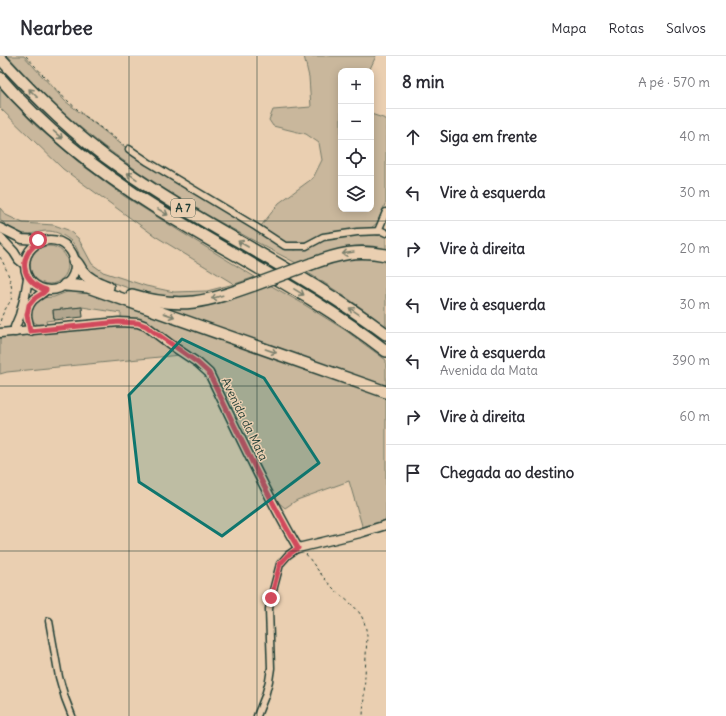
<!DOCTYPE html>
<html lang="pt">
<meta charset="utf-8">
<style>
body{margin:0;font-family:Delius,sans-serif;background:#f7f7f7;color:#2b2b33}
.controls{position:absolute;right:12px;top:12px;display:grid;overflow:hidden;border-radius:8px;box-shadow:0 2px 10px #0003}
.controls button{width:36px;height:36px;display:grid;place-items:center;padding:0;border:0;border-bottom:1px solid #e1e1e2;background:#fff;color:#2b2b33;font:20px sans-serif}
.stop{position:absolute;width:12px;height:12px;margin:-9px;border:3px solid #d1495b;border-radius:50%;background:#fff}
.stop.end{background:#d1495b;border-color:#fff;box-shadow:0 1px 4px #0008}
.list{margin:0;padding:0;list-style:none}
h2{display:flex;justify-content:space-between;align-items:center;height:52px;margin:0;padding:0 16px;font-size:17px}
h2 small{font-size:13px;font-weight:400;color:#7c7c81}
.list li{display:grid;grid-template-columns:26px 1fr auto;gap:12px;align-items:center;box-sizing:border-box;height:56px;padding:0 16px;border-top:1px solid #e1e1e2}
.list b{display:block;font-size:15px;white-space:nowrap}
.list p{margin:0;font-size:13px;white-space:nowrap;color:#7c7c81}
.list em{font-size:13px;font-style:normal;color:#7c7c81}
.icon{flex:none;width:22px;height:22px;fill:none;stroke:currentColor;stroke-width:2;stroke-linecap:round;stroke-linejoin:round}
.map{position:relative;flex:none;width:386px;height:660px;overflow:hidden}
header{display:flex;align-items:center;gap:24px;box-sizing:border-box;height:56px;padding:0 20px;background:#fff;border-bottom:1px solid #e1e1e2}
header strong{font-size:19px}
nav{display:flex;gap:22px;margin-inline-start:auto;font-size:14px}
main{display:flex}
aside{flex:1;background:#fff}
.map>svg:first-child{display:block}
</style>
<header>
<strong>Nearbee</strong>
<nav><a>Mapa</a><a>Rotas</a><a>Salvos</a></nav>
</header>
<main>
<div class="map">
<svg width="386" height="660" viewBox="0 0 386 660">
<rect width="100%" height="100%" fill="#eacfb1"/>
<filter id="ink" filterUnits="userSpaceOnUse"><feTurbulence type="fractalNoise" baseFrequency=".025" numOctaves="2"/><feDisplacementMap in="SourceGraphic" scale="8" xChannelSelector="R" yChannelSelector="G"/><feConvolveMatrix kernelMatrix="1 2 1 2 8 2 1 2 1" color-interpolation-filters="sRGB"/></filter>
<g filter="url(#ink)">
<g fill="#c9b79c" stroke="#747a68">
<path d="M8,0H24L42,20L65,45L117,85L153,111L287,192L295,194L304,192L325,184L357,178L373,177L386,180V193C356,183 323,198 296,207C235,175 173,142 117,100C89,80 63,57 39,33C28,22 18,11 8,0Z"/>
<polygon points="304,0 376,0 369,15 341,15 341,153 371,153 371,58 386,63 386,146 377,167 371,172 323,178 306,186 287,187 261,170 279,147 313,122 322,104 319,87 306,78 273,70 269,64 273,54 311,51 309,21"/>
<path d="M0,32L36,70L82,109L124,140L181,176L255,221L235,228V229C204,239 178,247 146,238C137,236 129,232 120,229C110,226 98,223 89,217C78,209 82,190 67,182C61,178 55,175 47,175C39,175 32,179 23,178C14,176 8,170 0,164V152L6,159L23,167L54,169L68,174L78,182L92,208L103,216L146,230L174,236L207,235L234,228L155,180L63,113L0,52Z"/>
<circle cx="49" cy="209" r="19"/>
<path d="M336,202H386V270C360,250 333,232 305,215Z"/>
<polygon points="268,228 300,246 345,274 386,304 386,332 145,246 163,249"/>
<path d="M77,235L89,236L386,340V465L363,473L349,425L297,444L285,452L278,446L258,412L209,312L201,304L148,266L132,262L121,263V257L82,251L53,254L54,264L46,265L47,270C41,270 33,267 30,262L33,247L39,242L54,241L67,236Z"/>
<polygon points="120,270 136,270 146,274 180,299 7,316 0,318 0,280"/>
</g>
<polygon fill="#b2a68e" stroke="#1f3d34" points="82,251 83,261 54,264 53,254"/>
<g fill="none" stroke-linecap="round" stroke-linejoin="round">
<g stroke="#1f3d34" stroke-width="9">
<g id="minor">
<polyline points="129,93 148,106 256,171 285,190 306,190 323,181 357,176 382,175 386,177"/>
<polyline points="378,175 386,156"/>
<polyline points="49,565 59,621 65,642 72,660"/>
<polyline points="257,660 265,640 269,625 271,612 269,553 271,542 280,508 288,499 298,492"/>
</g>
</g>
<g stroke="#1f3d34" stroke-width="11">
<g id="tertiary">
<polyline points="0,172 22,183 39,184 41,185"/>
<polyline points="0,181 14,196 19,204 24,208"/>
<circle cx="50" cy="209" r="25"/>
<path d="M30,275C30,269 27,264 27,259C27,251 32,244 38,240C41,238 43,237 46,234"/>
<polyline points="15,276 15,271 20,259 25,240 28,222"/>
<path d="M0,277L119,266L138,267L146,270L174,291L198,307L209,317C238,376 265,436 298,492L360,477L386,469"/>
</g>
</g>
<g stroke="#1f3d34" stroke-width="14">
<g id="motorway">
<path d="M0,2C37,42 76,81 121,112C206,172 302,215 386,278"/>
<path d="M0,22C45,74 100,117 158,153C234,200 315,240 386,295"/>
<path d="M74,205C78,207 79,211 82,215C89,224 98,227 108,231"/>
<path d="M311,208C338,198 357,193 386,199"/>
<polyline points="65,229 88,231 386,336"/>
<path d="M132,239C182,254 206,246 254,229"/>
</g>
</g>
<g stroke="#1f3d34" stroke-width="1" stroke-dasharray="3 3" stroke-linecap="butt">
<polyline points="26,0 60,38 85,60 124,89"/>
<path d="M0,201C6,211 15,232 11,244C10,246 9,247 8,249C4,255 0,262 0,269"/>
<path d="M306,498C315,510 323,522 334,533C351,550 364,552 367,580L363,660"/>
</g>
<use href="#minor" stroke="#eacfb1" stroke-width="6"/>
<use href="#tertiary" stroke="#eacfb1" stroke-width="8"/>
<use href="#motorway" stroke="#eacfb1" stroke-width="11"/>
<g stroke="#1f3d34" stroke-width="14" stroke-linecap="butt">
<polyline id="motorway-bridge" points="254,229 311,208"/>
</g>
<use href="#motorway-bridge" stroke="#eacfb1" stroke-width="11"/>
</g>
<defs><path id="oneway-shaft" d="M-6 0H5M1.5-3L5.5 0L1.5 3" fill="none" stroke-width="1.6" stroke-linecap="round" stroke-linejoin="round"/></defs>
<g stroke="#7a7f6c">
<use href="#oneway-shaft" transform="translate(33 37) rotate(-135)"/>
<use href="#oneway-shaft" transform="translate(58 79) rotate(41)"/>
<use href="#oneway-shaft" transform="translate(132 120) rotate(-146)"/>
<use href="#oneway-shaft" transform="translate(163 156) rotate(31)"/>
<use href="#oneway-shaft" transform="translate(243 188) rotate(-150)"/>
<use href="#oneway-shaft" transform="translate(348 197) rotate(171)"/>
<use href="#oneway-shaft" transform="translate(299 236) rotate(31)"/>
<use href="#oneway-shaft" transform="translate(217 241) rotate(163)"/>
<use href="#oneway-shaft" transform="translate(354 255) rotate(-146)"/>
<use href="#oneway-shaft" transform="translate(169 259) rotate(19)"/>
<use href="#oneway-shaft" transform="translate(271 295) rotate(19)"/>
</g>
</g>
<g fill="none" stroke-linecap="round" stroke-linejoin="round" filter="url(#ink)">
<path stroke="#d1495b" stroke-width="5" d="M38,184L41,185C17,198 20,226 46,234L43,237L35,242L29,249L27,259L30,275L119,266L138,267L146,270L198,307L209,317C238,376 265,436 298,492L288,499L280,508L271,542"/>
</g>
<path fill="#0f766e" fill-opacity="0.2" stroke="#0f766e" stroke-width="3" stroke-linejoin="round" d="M182,283L264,322L319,407L222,480L139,426L129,339Z"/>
<path fill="none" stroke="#1f3d34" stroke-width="1" stroke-opacity="0.55" d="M129,0V660M257,0V660M0,165H386M0,330H386M0,495H386"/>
<g text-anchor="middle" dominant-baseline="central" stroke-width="3" stroke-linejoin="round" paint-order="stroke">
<rect fill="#eacfb1" stroke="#5c695a" stroke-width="1" x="171" y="143" width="24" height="18" rx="3"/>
<g font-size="11" font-weight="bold" fill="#1f3d34">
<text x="183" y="152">A 7</text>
</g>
<g font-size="12" fill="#1f3d34" stroke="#eacfb1">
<text transform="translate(245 363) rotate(64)">Avenida da Mata</text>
</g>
</g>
</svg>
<div class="controls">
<button>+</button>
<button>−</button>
<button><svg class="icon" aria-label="locate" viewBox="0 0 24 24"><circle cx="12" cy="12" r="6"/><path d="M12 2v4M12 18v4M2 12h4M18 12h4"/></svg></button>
<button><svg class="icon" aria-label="layers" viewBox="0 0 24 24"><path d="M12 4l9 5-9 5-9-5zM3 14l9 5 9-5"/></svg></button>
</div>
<div class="stop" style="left:38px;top:184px"></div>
<div class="stop end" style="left:271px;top:542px"></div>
</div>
<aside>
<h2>8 min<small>A pé · 570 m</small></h2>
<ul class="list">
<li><svg class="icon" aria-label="ahead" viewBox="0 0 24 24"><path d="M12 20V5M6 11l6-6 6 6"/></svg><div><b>Siga em frente</b></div><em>40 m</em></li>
<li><svg class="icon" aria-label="left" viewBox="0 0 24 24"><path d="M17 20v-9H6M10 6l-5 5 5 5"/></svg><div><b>Vire à esquerda</b></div><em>30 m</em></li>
<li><svg class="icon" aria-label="right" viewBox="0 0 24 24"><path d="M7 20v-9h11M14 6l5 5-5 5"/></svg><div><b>Vire à direita</b></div><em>20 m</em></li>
<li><svg class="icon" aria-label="left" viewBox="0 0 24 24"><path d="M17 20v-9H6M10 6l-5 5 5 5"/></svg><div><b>Vire à esquerda</b></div><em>30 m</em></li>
<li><svg class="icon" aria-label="left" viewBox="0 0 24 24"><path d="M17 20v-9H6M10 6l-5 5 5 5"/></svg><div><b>Vire à esquerda</b><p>Avenida da Mata</p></div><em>390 m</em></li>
<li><svg class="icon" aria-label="right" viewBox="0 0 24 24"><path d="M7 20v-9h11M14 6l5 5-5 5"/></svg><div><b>Vire à direita</b></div><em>60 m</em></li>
<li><svg class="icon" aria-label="arrive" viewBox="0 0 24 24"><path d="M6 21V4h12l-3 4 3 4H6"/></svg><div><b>Chegada ao destino</b></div></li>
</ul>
</aside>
</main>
